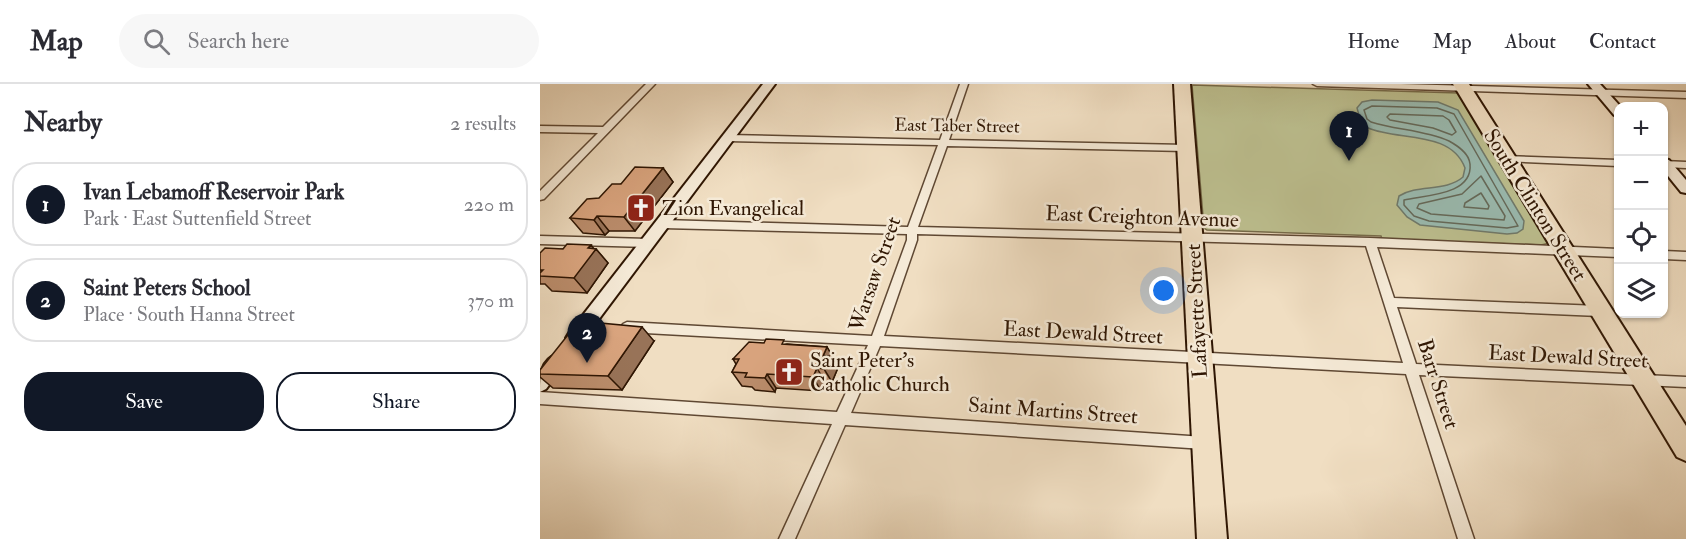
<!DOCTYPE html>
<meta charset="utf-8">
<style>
body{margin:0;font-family:"IM FELL Double Pica",serif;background:#f7f7f7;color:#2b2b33}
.controls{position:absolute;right:18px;top:18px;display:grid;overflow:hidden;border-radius:12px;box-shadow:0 2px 4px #0004}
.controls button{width:54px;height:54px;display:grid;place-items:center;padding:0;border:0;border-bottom:2px solid #e1e1e2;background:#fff;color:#2b2b33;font:30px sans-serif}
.you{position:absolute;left:624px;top:207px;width:21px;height:21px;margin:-15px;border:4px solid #fff;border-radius:50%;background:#1a73e8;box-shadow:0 0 0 9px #1a73e833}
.badge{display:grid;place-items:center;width:39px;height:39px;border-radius:50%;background:#111827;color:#fff;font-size:20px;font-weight:700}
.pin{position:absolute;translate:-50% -50px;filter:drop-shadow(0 2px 3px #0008)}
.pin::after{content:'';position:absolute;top:32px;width:21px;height:18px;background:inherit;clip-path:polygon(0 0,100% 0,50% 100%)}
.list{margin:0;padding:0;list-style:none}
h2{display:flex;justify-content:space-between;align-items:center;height:78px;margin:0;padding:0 24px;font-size:26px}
h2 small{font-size:20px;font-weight:400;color:#7c7c81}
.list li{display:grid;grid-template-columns:39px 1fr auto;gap:18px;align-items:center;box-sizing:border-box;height:84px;margin:0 12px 12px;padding:0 12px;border:2px solid #e1e1e2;border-radius:24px}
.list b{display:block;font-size:22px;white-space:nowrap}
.list p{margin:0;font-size:20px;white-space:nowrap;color:#7c7c81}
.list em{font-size:20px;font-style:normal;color:#7c7c81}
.actions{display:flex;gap:12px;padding:18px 24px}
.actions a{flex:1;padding:14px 0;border:2px solid #111827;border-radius:24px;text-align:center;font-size:21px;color:#111827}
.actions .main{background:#111827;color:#fff}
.icon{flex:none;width:33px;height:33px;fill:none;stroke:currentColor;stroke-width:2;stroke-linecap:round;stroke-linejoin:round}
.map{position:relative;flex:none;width:1146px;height:455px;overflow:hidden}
header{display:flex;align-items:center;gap:36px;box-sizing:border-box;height:84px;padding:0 30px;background:#fff;border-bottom:2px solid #e1e1e2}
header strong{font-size:28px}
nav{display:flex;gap:33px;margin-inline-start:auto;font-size:21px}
.search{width:420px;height:54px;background:#f7f7f7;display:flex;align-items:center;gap:15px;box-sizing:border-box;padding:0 21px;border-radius:33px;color:#7c7c81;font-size:22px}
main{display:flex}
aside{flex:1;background:#fff}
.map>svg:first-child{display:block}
</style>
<header>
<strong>Map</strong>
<div class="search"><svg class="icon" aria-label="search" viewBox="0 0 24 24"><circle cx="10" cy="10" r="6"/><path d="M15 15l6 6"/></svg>Search here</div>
<nav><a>Home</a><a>Map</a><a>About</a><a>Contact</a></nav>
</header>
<main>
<aside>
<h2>Nearby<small>2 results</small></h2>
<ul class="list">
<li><span class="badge">1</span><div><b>Ivan Lebamoff Reservoir Park</b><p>Park · East Suttenfield Street</p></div><em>220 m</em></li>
<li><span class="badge">2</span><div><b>Saint Peters School</b><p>Place · South Hanna Street</p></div><em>370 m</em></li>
</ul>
<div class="actions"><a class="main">Save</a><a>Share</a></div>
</aside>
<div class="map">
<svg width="1146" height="455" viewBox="0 0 1146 455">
<rect width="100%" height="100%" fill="#f0dec2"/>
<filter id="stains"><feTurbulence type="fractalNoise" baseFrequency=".00333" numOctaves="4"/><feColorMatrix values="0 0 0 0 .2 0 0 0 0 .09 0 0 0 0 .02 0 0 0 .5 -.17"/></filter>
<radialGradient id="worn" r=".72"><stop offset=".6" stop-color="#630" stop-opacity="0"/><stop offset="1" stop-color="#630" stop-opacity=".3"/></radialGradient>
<polygon fill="#bdc090" stroke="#766b4a" stroke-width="1.5" points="652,1 919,9 1010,159 1001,161 842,155 841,152 667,146 664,144"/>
<path fill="#9abcb2" stroke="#6f7a6c" stroke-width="1.5" d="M832,16L898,18L918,26L984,137L983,145L977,149L967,150L880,141L867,133L857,121L859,112C878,100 906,108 923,93L925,84C911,46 858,57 828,44L821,38L817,24L822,18Z"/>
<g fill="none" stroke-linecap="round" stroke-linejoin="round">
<g stroke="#64695a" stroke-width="1.5">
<path d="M832,22L897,24L914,30L978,142L967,144L889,137L874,132L864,121V116C886,111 933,111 930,80C929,69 918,62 909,57C884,46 856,46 831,38L827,35L824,26Z"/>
<polygon points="850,30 903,32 909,36 916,48 912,51 893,44 850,36 847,33"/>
<polygon points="941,92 965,132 964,136 891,130 877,124 879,120 922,110"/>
<polygon points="941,109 949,122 948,125 924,123 925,119"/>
</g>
<g stroke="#5f4833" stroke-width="3">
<g id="street">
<polygon points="106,0 115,0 4,115 0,116 0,107 58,49 0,48 0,42 63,43"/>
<path d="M420,0H428L409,56L646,61L651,64L646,67L407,62L378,143L830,154L1078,165V173L837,163L854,214L1059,222L1065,227L1059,232L857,223L876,280L1146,293V303L879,291L934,455H918L866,290L340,262L311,329L664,353L669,355L671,359L669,363L664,365L305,341L255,455H239L292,340L0,320V308L297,328L328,261L87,248L83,246L81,243L83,240L87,238L332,252L367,156V150L123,144L118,140L123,136L368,143L398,61L188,57L183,54L188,51L400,56ZM377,150L826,162L863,279L344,252L377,156Z"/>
<polygon points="773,0 861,0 1146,8 1146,14 777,2"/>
<polygon points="966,72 1078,76 1078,82 963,77 963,73"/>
<polygon points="1124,77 1146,78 1146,84 1124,83"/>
<polygon points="0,152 108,155 113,159 108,163 0,160"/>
<polygon points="1124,167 1146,168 1146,176 1124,175"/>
</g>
</g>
<g stroke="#2f1603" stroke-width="4">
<g id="secondary">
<polygon points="223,0 235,0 41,259 35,261 29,259 26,254 29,249"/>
<polygon points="1048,0 1060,0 1080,22 1078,31 1074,31"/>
<polygon points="1124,75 1129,76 1146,96 1146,109 1141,108 1124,87"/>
<path d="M18,270L24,272L27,277L6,305L0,308C0,292 0,276 18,270Z"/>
</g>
</g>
<g stroke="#2f1603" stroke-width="4">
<g id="highway">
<polygon points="634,0 650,0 687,455 657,455"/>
<polygon points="913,0 929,0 1146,342 1146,377 1137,373"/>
</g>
</g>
<use href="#street" fill="#f5ead7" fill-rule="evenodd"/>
<use href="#secondary" fill="#f5ead7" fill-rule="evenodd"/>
<use href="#highway" fill="#f0dec2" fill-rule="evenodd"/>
</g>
<g fill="#bb8d6c" stroke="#2f1603" stroke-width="1.5">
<polygon points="123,84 133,98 95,147 69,147 65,151 43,149 30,134 81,100"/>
<polygon points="23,165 56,165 68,179 47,209 12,207 5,200 0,200 0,169"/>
<polygon points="114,257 82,306 13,304 0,293 0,286"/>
<polygon points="247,260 287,263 295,277 294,280 297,286 292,298 285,298 281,307 236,304 235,308 215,306 212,303 202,302 192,288 196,280 193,275"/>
</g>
<g fill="#987358" stroke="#2f1603" stroke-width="1.5">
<polygon points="123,84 133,98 95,147 84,133"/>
<polygon points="57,132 69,147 65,151 54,136"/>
<polygon points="51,161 55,166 56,165 68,179 47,209 34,194 48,164"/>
<polygon points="102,243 114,257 82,306 68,292"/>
<polygon points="287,263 295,277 294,280 297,286 292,298 284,285 283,272"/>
<polygon points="277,284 285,298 281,307 273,293"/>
<polygon points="227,290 236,304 235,308 225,294"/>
</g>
<g fill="#d9a47e" stroke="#2f1603" stroke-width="1.5">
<polygon points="95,83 123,84 84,133 57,132 54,136 30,134 47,115 59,114 72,100 81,100"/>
<polygon points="27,160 51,161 48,164 56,165 34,194 0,192 0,189 3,186 0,186 0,169 5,164 23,165"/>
<polygon points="39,237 102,243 68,292 0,290 0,286"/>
<polygon points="226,255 244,256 242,260 287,263 283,272 289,272 284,285 277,284 273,293 227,290 225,294 205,293 207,289 192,288 199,275 193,275 209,258 224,259"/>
</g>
<defs>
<g id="church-square" transform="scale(1.5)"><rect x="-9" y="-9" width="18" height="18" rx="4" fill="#8f2418" stroke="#f5ead7"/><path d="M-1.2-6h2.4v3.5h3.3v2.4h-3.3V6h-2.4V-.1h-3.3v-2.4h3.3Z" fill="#fff"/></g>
</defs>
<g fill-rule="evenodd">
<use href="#church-square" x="101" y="124"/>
<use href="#church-square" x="249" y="288"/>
</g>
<g text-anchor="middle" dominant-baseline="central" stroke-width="5" stroke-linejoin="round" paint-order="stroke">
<g font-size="18" fill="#2f1603" stroke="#f5ead7">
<text transform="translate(417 42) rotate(1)">East Taber Street</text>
</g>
<g font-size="21" fill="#2f1603" stroke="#f5ead7">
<text transform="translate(995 121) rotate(58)">South Clinton Street</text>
<text transform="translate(602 133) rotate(2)">East Creighton Avenue</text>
<text transform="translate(335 190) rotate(-71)">Warsaw Street</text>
<text transform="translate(657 227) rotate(-93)">Lafayette Street</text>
<text transform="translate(543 249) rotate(3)">East Dewald Street</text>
<text transform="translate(1028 273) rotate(3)">East Dewald Street</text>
<text transform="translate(898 300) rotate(72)">Barr Street</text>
<text transform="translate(513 327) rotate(4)">Saint Martins Street</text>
</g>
<g font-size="21" fill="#2f1603" stroke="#f5ead7" text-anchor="start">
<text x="122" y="124">Zion Evangelical</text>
<text x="270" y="276">Saint Peter's<tspan x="270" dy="24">Catholic Church</tspan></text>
</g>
</g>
<rect width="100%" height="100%" filter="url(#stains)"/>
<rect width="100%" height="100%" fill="url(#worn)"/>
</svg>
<div class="controls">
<button>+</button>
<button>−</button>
<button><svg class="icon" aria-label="locate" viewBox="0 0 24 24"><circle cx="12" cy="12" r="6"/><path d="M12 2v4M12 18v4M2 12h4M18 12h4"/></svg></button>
<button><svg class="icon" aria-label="layers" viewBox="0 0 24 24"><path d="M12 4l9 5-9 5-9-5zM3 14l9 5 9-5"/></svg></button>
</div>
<div class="you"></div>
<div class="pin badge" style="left:809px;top:77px">1</div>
<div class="pin badge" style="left:47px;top:279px">2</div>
</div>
</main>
